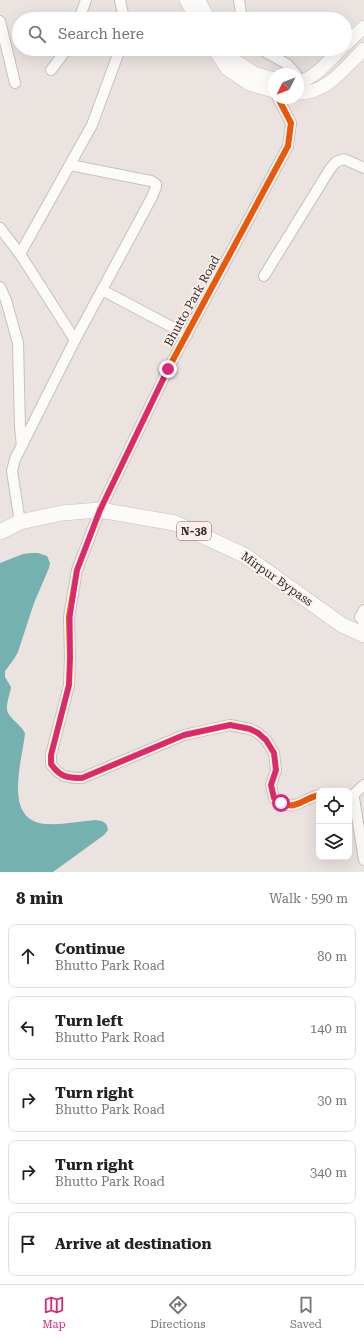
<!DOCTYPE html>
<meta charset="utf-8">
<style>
body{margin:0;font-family:"Roboto Serif",serif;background:#f6f6f6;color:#222}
.controls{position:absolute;right:12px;bottom:12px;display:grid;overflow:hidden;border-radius:8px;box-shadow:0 4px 16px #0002}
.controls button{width:36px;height:36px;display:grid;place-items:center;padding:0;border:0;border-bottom:1px solid #e0e0e0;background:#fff;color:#222;font:20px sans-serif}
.compass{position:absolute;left:268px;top:68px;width:36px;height:36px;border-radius:50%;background:#fff;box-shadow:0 4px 16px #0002;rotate:228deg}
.stop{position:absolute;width:12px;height:12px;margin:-9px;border:3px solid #db2777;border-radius:50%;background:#fff}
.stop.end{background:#db2777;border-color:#fff;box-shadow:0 1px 4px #0008}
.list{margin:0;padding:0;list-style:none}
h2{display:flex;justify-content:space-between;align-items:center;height:52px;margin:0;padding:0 16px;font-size:17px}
h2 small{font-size:13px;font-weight:400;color:#767676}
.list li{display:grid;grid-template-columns:26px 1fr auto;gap:12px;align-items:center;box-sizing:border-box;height:64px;margin:0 8px 8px;padding:0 8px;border:1px solid #e0e0e0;border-radius:8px}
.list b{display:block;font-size:15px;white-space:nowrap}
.list p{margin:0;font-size:13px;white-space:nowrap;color:#767676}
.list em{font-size:13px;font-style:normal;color:#767676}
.icon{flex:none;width:22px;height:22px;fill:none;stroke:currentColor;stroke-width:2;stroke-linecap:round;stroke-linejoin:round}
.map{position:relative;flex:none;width:364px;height:872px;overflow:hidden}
.search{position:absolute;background:#fff;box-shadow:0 4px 16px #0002;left:12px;right:12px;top:12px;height:44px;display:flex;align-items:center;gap:10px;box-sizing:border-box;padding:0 14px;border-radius:22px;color:#767676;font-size:15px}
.sheet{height:412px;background:#fff}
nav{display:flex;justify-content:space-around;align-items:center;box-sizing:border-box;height:56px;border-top:1px solid #e0e0e0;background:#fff;font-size:11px;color:#767676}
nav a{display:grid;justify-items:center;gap:2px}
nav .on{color:#db2777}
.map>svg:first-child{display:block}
</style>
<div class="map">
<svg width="364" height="872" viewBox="0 0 364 872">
<rect width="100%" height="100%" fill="#ebe3e0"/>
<path fill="#76b1b1" d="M32,553H38L47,556L50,563L49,568L34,603L18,652L14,659L5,671V677L11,687C10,694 6,704 7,710C8,717 21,725 25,733C23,759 1,822 47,824C63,825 80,821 96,820C103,821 107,822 108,830L104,835L53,872H0V563L23,554Z"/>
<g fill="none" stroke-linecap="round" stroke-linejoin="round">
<g stroke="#c7c1be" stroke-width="12">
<g id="minor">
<polyline points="120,0 124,19"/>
<polyline points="239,0 242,19"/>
<polyline points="79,19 86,0"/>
<polyline points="0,21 15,83"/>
<polyline points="260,49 287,64 296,74"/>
<polyline points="51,70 67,49"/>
<path d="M278,98L291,123L288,146L168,369L100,510L77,570L69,617L70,657L69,685L51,755V764C60,777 67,778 82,778L184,735L230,725L250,729L258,733L266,740L274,753L276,770L271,785L274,798C294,814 299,800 319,795"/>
<polyline points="0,228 20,254 75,340"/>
<polyline points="20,254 92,125 120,49"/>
<polyline points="264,276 330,169 336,162 344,159 364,168"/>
<polyline points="0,287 6,300 18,343 20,427 22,446"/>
<polyline points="102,290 187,335"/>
<polyline points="20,522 12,471 15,459 75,340 152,197 156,187 156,184 151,181 70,165"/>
<polyline points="364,610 360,617 364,623"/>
<polyline points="364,785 354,794 354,798 364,860"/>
</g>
</g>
<g stroke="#c7c1be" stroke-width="14">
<g id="major">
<polyline points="186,0 197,19"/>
<polyline points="198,0 209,19"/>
<polyline points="345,45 364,27"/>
<polyline points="214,49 227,69 249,84 274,91"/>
<polyline points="227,49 234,60 254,73 274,79"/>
<path d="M298,81C313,81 330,59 341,49"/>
<path d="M298,93C328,93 344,68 364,49"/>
</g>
</g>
<g stroke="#c7c1be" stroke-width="16">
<polyline id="highway" points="0,532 20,522 62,513 100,510 175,523 244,555 342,625 364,635"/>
</g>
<use href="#minor" stroke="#fcfbfa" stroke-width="10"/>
<use href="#major" stroke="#fcfbfa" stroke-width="13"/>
<use href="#highway" stroke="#fcfbfa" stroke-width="15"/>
<g stroke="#fdefe9" stroke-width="8">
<path id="cycleway" d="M278,98L291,123L288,146L168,369L100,510L77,570L69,617L70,657L69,685L51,755V764C60,777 67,778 82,778L184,735L230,725L250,729L258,733L266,740L274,753L276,770L271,785L274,798C294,814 299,800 319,795"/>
</g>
<use href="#cycleway" stroke="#e8590c" stroke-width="6"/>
</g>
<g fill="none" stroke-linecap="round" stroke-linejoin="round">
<path stroke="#db2777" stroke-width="5" d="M168,369L100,510L77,570L70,617V657L69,685L51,755V764C60,777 67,778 82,778L184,735L230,725L250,729L258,733L266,740L274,753L276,770L271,785L274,798L281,803"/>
</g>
<g text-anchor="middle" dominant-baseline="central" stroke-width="3.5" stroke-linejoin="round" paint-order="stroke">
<rect fill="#fdefe9" stroke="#706865" stroke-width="1" x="177" y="522" width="34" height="18" rx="3"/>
<g font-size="11" font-weight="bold" fill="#342e2c">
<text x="194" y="531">N-38</text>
</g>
<g font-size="12" fill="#342e2c" stroke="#fdefe9">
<text transform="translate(192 301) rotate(-61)">Bhutto Park Road</text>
<text transform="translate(277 579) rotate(35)">Mirpur Bypass</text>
</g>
</g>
</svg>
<div class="controls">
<button><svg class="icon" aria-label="locate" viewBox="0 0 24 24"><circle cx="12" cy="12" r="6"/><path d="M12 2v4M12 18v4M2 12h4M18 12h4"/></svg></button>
<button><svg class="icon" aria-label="layers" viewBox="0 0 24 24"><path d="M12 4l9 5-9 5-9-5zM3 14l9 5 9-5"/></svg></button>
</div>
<svg class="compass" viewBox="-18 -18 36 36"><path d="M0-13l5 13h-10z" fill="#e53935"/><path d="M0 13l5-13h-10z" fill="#767676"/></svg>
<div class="stop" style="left:281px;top:803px"></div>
<div class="stop end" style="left:168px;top:369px"></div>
<div class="search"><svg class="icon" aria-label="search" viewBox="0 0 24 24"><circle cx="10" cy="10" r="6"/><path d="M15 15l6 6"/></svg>Search here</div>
</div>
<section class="sheet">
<h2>8 min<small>Walk · 590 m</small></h2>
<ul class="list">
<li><svg class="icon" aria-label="ahead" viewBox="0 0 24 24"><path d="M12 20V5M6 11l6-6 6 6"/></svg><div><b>Continue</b><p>Bhutto Park Road</p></div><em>80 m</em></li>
<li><svg class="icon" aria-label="left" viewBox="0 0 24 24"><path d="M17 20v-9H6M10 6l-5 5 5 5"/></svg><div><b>Turn left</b><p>Bhutto Park Road</p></div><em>140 m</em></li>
<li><svg class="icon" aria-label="right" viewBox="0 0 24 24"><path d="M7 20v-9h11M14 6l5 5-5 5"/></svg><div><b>Turn right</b><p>Bhutto Park Road</p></div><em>30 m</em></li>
<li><svg class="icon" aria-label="right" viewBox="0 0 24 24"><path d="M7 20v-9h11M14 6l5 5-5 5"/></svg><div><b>Turn right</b><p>Bhutto Park Road</p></div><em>340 m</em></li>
<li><svg class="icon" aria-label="arrive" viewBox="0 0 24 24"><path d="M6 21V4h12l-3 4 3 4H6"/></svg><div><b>Arrive at destination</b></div></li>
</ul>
</section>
<nav>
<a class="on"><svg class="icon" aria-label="map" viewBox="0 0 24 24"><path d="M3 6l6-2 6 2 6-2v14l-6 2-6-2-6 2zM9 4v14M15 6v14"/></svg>Map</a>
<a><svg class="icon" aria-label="directions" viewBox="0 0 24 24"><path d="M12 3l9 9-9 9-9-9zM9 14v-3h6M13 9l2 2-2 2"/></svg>Directions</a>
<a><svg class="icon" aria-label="saved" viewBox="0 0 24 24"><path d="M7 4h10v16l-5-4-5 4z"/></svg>Saved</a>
</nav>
